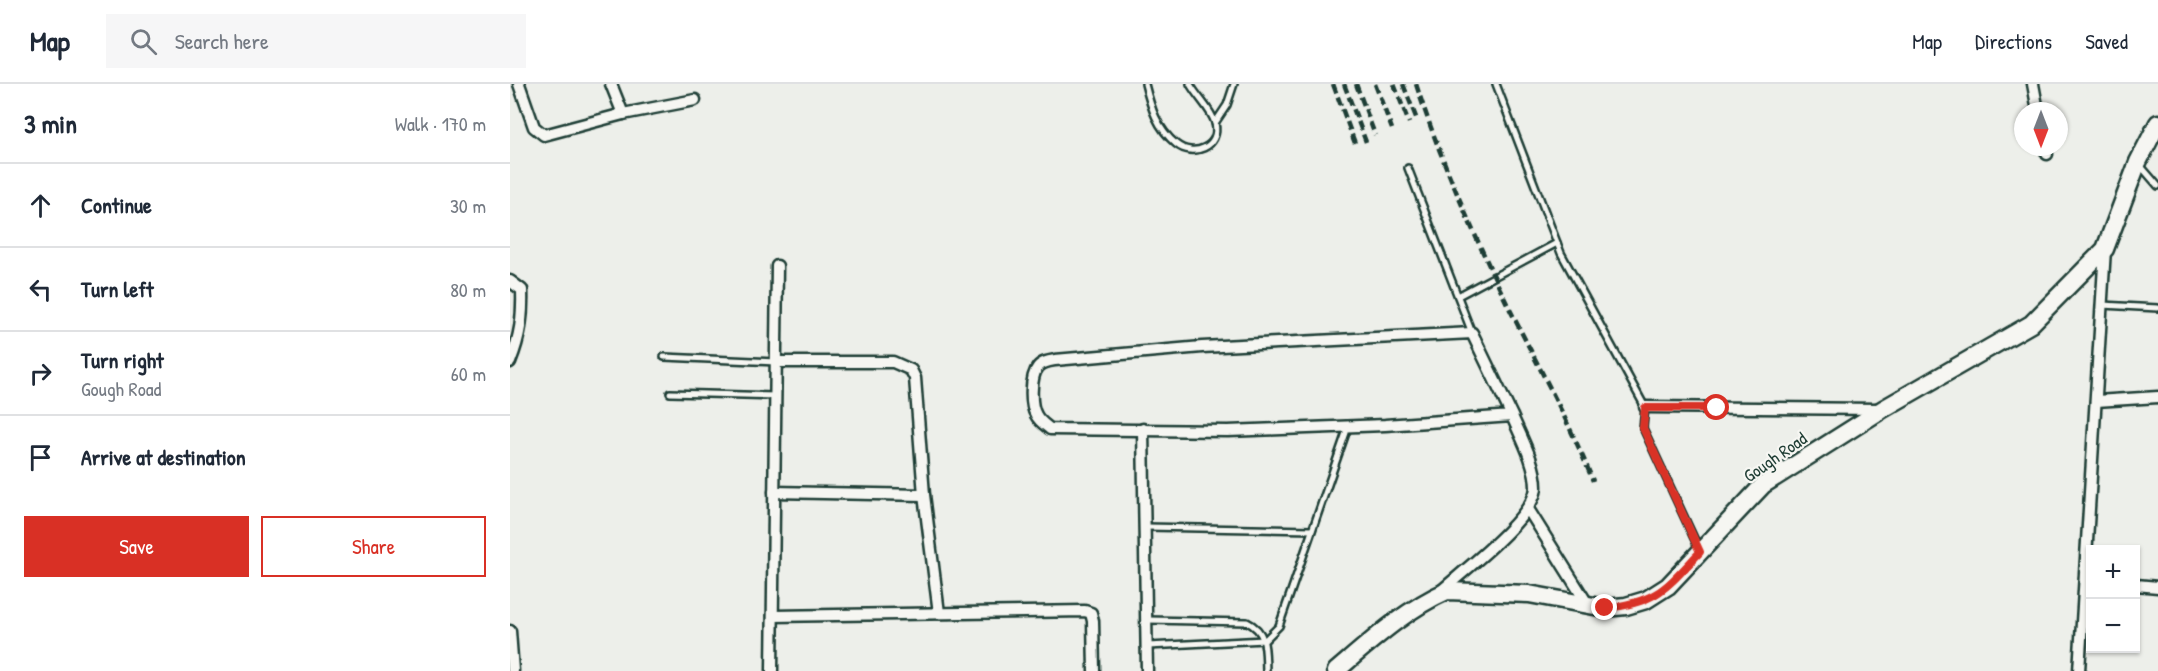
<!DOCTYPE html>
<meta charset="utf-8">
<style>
body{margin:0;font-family:"Patrick Hand",sans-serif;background:#f6f6f7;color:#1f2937}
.controls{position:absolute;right:18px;bottom:18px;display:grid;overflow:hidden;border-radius:0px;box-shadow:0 2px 4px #0004}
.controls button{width:54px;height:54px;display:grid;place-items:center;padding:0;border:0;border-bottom:2px solid #e0e1e3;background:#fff;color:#1f2937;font:30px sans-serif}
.compass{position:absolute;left:1504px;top:18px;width:54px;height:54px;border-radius:50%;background:#fff;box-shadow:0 2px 4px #0004;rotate:180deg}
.stop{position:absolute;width:18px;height:18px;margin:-14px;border:4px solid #d93025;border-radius:50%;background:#fff}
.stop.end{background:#d93025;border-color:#fff;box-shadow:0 2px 6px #0008}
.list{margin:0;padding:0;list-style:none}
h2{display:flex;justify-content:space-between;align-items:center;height:78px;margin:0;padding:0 24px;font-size:26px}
h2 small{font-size:20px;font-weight:400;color:#747a83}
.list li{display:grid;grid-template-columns:39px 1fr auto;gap:18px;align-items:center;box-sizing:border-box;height:84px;padding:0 24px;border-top:2px solid #e0e1e3}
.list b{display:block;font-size:22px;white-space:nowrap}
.list p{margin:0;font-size:20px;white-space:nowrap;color:#747a83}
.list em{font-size:20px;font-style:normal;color:#747a83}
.actions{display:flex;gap:12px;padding:18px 24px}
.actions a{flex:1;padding:14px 0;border:2px solid #d93025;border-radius:0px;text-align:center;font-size:21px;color:#d93025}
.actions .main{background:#d93025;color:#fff}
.icon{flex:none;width:33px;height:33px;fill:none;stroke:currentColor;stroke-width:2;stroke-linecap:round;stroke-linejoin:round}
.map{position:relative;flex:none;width:1648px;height:587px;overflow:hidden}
header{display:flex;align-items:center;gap:36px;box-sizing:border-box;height:84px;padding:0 30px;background:#fff;border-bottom:2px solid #e0e1e3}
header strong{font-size:28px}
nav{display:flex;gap:33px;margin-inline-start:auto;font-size:21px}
.search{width:420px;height:54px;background:#f6f6f7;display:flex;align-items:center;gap:15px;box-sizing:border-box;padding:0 21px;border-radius:0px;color:#747a83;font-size:22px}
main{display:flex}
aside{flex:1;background:#fff}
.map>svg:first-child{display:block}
</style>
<header>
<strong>Map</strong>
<div class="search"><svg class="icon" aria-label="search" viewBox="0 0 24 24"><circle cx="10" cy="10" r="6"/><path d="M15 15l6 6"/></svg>Search here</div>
<nav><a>Map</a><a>Directions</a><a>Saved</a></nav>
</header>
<main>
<aside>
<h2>3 min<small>Walk · 170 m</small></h2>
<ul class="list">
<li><svg class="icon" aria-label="ahead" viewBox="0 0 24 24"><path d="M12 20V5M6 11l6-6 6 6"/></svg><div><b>Continue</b></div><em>30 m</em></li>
<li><svg class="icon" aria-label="left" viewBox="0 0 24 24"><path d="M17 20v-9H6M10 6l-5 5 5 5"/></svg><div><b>Turn left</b></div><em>80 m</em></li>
<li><svg class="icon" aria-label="right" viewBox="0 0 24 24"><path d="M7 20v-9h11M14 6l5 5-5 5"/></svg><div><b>Turn right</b><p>Gough Road</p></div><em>60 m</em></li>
<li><svg class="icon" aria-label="arrive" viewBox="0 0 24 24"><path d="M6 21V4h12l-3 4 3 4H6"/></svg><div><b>Arrive at destination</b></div></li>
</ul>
<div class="actions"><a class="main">Save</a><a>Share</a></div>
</aside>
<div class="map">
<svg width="1648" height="587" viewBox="0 0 1648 587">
<rect width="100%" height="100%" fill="#edefea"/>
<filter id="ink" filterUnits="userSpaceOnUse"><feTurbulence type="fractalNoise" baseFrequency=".0167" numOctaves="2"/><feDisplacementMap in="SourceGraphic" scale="12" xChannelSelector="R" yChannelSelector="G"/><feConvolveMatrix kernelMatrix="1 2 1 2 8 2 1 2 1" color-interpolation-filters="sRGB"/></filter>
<g filter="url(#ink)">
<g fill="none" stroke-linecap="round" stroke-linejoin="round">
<g stroke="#1f3d34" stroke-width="10">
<g id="lane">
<path d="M635,0C641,24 647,44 666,60C683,74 711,63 705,39C701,25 687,13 680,0"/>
<polyline points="986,0 1051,169 1135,323 1133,344 1189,465"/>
<polyline points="705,39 717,21 724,0"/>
<polyline points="1629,80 1648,102"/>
<polyline points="898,84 962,249"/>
<polyline points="948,212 1047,159"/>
<polyline points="1592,221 1648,224"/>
<polyline points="154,273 266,278"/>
<polyline points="160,309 266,312"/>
<polyline points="636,443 802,446"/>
<path d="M638,536L737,538C758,548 755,567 756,587"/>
<polyline points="638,562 755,556 769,542 838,343"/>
</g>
</g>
<g stroke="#1f3d34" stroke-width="15">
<g id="street">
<polyline points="9,0 24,43 34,51 113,30 185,16"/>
<polyline points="101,0 113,30"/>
<polyline points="1523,0 1528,27"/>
<polyline points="1535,63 1537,70"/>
<path d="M0,197L12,206C13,233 10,253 0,278"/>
<polyline points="266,278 383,278 401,286 405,294 414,411 429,529"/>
<polyline points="1586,317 1648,313"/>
<polyline points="1135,323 1370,325"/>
<polyline points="633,345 637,587"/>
<polyline points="264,408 414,411"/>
<polyline points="1018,425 1078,521"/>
<polyline points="1626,501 1648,503"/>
<path d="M930,508C953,487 1025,433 1026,403C1026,380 1011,353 1002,332L962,249L692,263L545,276C539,277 532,278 528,283C520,293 520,321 526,331C529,337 535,341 540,345L718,347L875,341L1002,332"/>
<polyline points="263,532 575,527 581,529 583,537 584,587"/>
<polyline points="0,547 3,587"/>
<polyline points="262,587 267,182"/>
<polyline points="1569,587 1595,165"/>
</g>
</g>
<g stroke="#1f3d34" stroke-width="21">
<path id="secondary" d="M826,587C860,558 896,525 937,507L1019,510L1095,524L1116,522L1136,516L1158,502L1253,401L1373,325L1521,240L1595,165L1628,78L1648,39"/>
</g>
<use href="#lane" stroke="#f6f6f2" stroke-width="5"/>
<use href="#street" stroke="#f6f6f2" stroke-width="10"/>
<use href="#secondary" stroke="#f6f6f2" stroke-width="16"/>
<g stroke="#1f3d34" stroke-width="4.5" stroke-dasharray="9 4.5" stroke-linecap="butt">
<polyline points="823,0 846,62"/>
<polyline points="834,0 856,58"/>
<polyline points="846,0 865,51"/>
<polyline points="865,0 882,45"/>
<polyline points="884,0 899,39"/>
<polyline points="893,0 907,36"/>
<path d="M906,0C928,69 958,137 989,203C1020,268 1056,330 1083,397"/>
</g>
</g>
</g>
<g fill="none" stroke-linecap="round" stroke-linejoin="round" filter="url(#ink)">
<path stroke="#d93025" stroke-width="8" d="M1095,524C1147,519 1156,504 1190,468L1133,344L1135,324H1207"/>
</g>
<g text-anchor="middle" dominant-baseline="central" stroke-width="4.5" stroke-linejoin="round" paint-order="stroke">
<g font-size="18" fill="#1f3d34" stroke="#f6f6f2">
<text transform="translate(1265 373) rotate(-35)">Gough Road</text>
</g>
</g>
</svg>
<div class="controls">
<button>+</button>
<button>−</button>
</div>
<svg class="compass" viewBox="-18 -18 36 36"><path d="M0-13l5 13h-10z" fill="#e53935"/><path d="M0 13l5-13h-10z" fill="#747a83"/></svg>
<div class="stop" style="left:1207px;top:324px"></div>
<div class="stop end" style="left:1095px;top:524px"></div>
</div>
</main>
